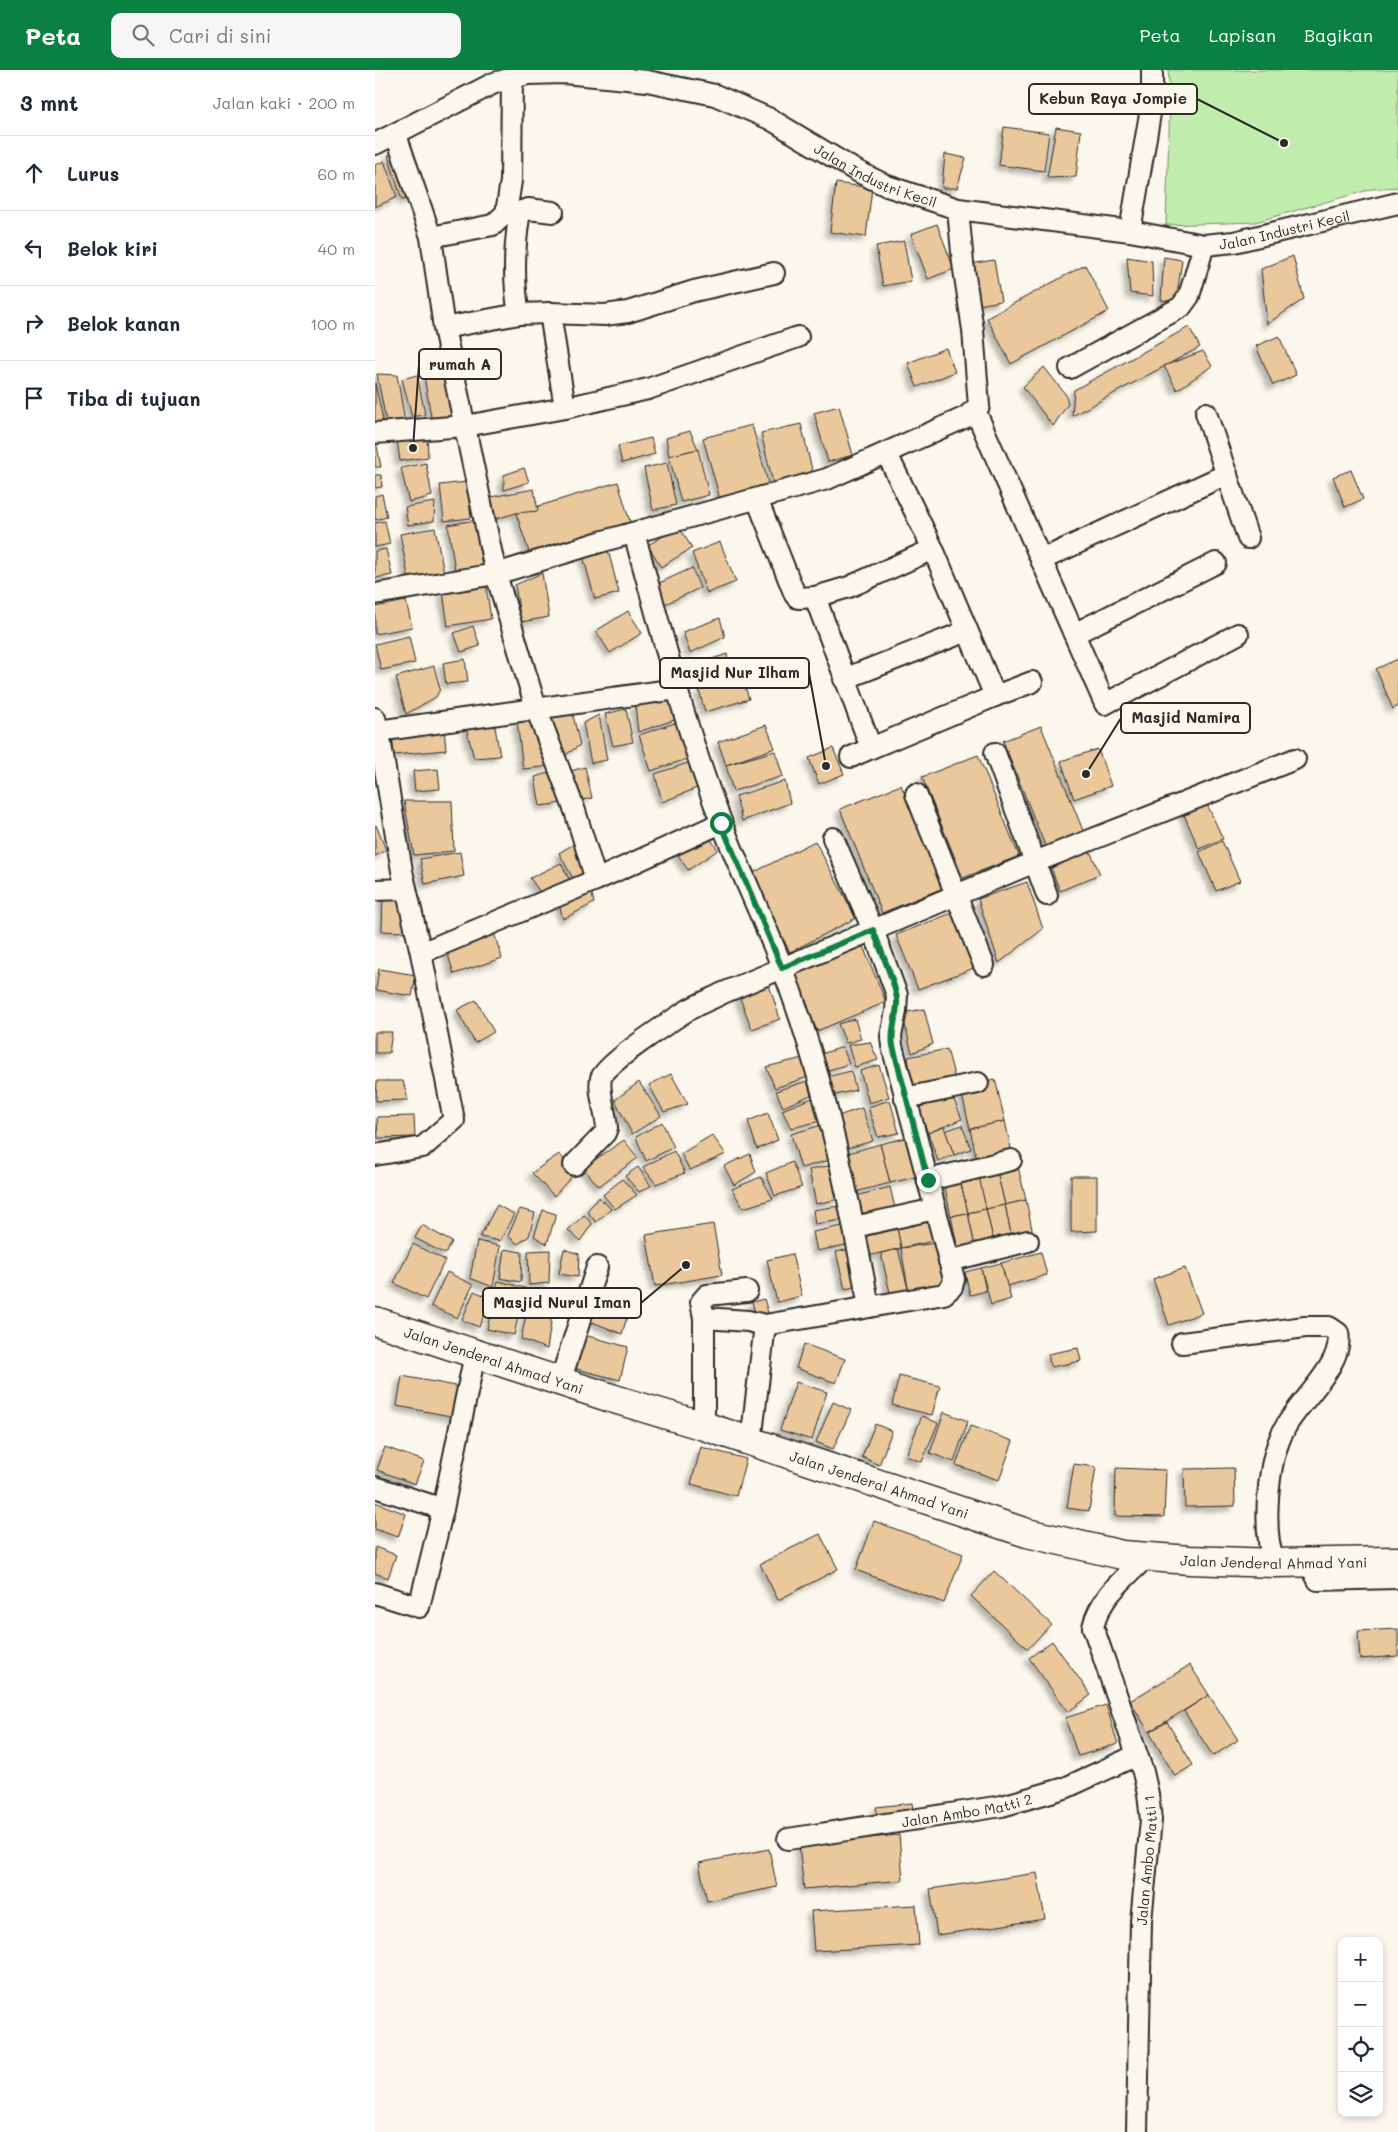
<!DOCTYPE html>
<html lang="id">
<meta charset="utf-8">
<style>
body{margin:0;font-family:Mali,sans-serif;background:#f6f6f7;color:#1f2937}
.controls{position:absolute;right:15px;bottom:15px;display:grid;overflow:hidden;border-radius:10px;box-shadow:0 2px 8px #0003}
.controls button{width:45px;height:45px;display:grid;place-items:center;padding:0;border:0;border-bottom:1px solid #e0e1e3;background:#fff;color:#1f2937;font:25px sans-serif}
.stop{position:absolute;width:15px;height:15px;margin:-11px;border:4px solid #0b8043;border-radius:50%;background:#fff}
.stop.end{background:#0b8043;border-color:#fff;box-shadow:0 1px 5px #0008}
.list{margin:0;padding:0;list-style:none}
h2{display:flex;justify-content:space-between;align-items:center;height:65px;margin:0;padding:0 20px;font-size:21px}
h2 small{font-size:16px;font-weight:400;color:#747a83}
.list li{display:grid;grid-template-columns:32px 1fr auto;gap:15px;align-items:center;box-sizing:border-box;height:75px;padding:0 20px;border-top:1px solid #e0e1e3}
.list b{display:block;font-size:19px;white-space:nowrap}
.list em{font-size:16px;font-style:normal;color:#747a83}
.icon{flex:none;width:28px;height:28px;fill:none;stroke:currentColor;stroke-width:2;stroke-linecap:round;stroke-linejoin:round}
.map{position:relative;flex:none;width:1023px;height:2062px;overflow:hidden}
header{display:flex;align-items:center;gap:30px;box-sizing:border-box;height:70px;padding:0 25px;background:#0b8043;color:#fff}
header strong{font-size:24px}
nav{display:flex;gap:28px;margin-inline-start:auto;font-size:18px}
.search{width:350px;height:45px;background:#f6f6f7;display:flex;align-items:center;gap:12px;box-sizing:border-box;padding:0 18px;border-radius:10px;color:#747a83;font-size:19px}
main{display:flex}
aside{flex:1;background:#fff}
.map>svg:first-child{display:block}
</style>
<header>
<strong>Peta</strong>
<div class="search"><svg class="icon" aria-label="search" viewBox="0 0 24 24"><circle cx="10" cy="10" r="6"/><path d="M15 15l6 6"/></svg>Cari di sini</div>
<nav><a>Peta</a><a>Lapisan</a><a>Bagikan</a></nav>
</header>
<main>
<aside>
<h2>3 mnt<small>Jalan kaki · 200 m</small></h2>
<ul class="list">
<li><svg class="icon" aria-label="ahead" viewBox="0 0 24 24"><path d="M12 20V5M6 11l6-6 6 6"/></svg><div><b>Lurus</b></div><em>60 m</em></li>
<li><svg class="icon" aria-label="left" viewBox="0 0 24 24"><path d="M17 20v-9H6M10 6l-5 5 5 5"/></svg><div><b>Belok kiri</b></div><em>40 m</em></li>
<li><svg class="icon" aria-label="right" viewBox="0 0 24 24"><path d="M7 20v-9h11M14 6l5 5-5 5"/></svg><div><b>Belok kanan</b></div><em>100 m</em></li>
<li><svg class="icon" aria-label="arrive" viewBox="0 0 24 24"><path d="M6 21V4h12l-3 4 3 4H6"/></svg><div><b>Tiba di tujuan</b></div></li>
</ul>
</aside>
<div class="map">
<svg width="1023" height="2062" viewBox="0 0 1023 2062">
<defs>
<filter id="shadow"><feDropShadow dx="-4.5" dy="4.5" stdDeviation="2.5" flood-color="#0004"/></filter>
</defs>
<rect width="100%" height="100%" fill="#fbf7ec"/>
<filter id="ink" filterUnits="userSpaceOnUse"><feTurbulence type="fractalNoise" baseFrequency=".02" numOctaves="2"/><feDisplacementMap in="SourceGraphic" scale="10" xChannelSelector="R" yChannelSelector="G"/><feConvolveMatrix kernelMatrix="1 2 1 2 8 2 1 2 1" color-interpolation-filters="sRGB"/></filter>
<g filter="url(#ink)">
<polygon fill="#c0edab" stroke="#768c6b" points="793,0 1023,0 1023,117 997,119 880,152 791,155 795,29"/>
<g fill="#ebc89c" stroke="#2b2b2b" filter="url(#shadow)">
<polygon points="629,57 674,63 669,101 624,95"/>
<polygon points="681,57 706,61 701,107 672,108"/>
<polygon points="25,83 39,127 27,130 13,85"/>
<polygon points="570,84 591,88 582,118 567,118"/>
<polygon points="9,91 22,127 0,137 0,95"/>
<polygon points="461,113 497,118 491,167 455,162"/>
<polygon points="562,154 579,199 553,209 536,164"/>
<polygon points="529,171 536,211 508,216 501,176"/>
<polygon points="918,186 929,229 892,254 886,199"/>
<polygon points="752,187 777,191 778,226 755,223"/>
<polygon points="789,187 807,190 801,232 786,230"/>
<polygon points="619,190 626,231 603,235 595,194"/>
<polygon points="710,195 734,241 636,294 612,248"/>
<polygon points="814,257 825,277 697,346 699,320"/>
<polygon points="904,266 921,305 898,315 881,276"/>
<polygon points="571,278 580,302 542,317 533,293"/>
<polygon points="828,281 837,296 802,320 789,296"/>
<polygon points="669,297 691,325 693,334 678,356 648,317"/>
<polygon points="72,298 81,348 57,352 49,306"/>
<polygon points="2,304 22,305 30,352 11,351"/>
<polygon points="42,305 50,344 37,347 27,309"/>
<polygon points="0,313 8,350 0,353"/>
<polygon points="464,336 478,385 453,392 439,343"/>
<polygon points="426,354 438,404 398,413 386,363"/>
<polygon points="377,355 394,416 345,429 328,368"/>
<polygon points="315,361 323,379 294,386 291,368"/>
<polygon points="52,364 53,387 25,391 22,369"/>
<polygon points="276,368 280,384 247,393 243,376"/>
<polygon points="0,371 1,371 6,397 0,397"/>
<polygon points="323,379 334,425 306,432 294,386"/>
<polygon points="51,393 57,426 34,432 26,398"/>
<polygon points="292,393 301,435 278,440 269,398"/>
<polygon points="149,398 154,412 129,420 129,405"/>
<polygon points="976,400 988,429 970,437 958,407"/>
<polygon points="0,405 6,405 7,417 0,418"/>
<polygon points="92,412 96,448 69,451 65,415"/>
<polygon points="243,412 255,452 154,482 141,443"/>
<polygon points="159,419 163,441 141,443 121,449 116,427"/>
<polygon points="7,424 12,447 0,450 0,426"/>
<polygon points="60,432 59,451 33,455 30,437"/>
<polygon points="100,450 107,496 80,500 73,455"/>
<polygon points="10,451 15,474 0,477 0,453"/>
<polygon points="304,457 317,478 286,497 273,475"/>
<polygon points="60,458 69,503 34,510 25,464"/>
<polygon points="345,472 361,512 332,523 317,483"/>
<polygon points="11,479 17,505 0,508 0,481"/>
<polygon points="233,480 244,523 220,529 208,486"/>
<polygon points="317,498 325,518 290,534 282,514"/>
<polygon points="167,503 174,547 146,552 140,515"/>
<polygon points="111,515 116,549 73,556 68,522"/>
<polygon points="31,531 37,557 0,564 0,537"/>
<polygon points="253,541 267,563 235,583 221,561"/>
<polygon points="345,548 350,567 315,583 308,562"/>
<polygon points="98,556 105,576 86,582 79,563"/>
<polygon points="34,566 40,593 6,600 0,574"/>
<polygon points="352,584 354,598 316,614 308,599"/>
<polygon points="90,589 93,612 71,614 68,593"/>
<polygon points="1023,589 1023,636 1018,639 1001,599"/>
<polygon points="59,596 65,619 61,627 31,644 21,607"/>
<polygon points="367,607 374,629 330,642 324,620"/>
<polygon points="298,624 305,648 263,662 260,635"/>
<polygon points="251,639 258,672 238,676 230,644"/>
<polygon points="197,641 205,675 186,688 175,646"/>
<polygon points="224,645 232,690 216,693 208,653"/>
<polygon points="119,651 125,686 99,688 90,653"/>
<polygon points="142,651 160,653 176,696 148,699"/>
<polygon points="303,652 315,688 276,701 264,665"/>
<polygon points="391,655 400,678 351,695 343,672"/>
<polygon points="666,656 709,763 671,778 628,671"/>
<polygon points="69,659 71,680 19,685 17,664"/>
<polygon points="458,678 469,704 444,714 434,688"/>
<polygon points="723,679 736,716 699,729 686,691"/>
<polygon points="400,681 408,706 358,721 351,695"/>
<polygon points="603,685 644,786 588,808 547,707"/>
<polygon points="316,692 322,718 287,732 280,704"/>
<polygon points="210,697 217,728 202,731 196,701"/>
<polygon points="63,699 65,719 40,721 38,701"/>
<polygon points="176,702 187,733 165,736 160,707"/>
<polygon points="410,711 415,733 367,751 361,726"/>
<polygon points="526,715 568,818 507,843 465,739"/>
<polygon points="830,730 848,769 824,779 807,740"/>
<polygon points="29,731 77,731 79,781 39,785"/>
<polygon points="1,755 11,780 0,786 0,756"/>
<polygon points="331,762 343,780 313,800 301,782"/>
<polygon points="440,771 481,848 415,882 374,805"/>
<polygon points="847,771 865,811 841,821 824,782"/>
<polygon points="202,772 217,800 199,810 184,783"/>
<polygon points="715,781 725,804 685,821 676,798"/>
<polygon points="85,782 89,806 50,814 45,789"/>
<polygon points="186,793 194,809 167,825 155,808"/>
<polygon points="652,812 668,859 624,893 603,829"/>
<polygon points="215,816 219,833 188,849 183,830"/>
<polygon points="8,824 29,825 29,862 7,861"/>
<polygon points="577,843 599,898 543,919 521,865"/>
<polygon points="119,863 127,888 79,904 71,878"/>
<polygon points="487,874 511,932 442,961 418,902"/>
<polygon points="4,899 41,905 37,926 1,920"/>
<polygon points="394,915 405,949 377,959 363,923"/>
<polygon points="101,930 119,962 100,973 82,940"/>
<polygon points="549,939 558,974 537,983 527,943"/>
<polygon points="480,949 486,969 471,973 463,954"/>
<polygon points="0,962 17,962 14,983 0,983"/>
<polygon points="495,972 503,990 480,997 473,975"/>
<polygon points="468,977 474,994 450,1001 446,984"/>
<polygon points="572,979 580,1009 537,1018 533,987"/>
<polygon points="428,988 433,1007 400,1018 391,997"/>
<polygon points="504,995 514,1027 494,1033 485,1001"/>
<polygon points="476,1001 481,1020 456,1026 451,1007"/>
<polygon points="296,1004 313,1034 289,1042 274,1015"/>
<polygon points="620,1009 630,1051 595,1059 585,1016"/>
<polygon points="2,1011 28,1011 33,1030 1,1031"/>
<polygon points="432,1011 436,1025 408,1037 401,1021"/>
<polygon points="264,1012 286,1046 257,1064 240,1030"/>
<polygon points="575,1020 587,1049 553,1063 541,1033"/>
<polygon points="437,1028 446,1051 416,1058 407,1040"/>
<polygon points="515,1030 524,1063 503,1067 493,1037"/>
<polygon points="487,1038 498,1071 473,1078 463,1046"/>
<polygon points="393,1043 403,1070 382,1079 373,1051"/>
<polygon points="39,1046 40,1067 3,1068 2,1047"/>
<polygon points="630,1051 637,1083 602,1091 595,1059"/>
<polygon points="287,1052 299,1077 271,1091 261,1067"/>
<polygon points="447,1055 455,1090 426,1098 416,1064"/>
<polygon points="587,1055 596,1079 579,1085 570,1061"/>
<polygon points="569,1057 579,1085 563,1091 553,1063"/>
<polygon points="337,1065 351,1084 315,1100 306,1084"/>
<polygon points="534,1067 544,1106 515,1113 505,1074"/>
<polygon points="249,1070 263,1088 224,1116 208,1098"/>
<polygon points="505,1074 515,1113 480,1122 470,1084"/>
<polygon points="299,1081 310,1103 281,1114 268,1097"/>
<polygon points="184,1084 201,1102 179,1126 157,1103"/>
<polygon points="375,1084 381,1102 359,1115 349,1096"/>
<polygon points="417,1092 427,1117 400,1126 391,1103"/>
<polygon points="457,1095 464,1129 441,1134 434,1100"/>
<polygon points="263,1097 276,1116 264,1122 250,1106"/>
<polygon points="643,1097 651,1130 630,1135 622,1102"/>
<polygon points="622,1102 630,1135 611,1139 603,1106"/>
<polygon points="604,1106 611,1139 593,1143 585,1110"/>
<polygon points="696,1106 722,1106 722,1161 696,1162"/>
<polygon points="386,1107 398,1129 368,1138 357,1119"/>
<polygon points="247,1109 262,1125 240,1139 228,1125"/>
<polygon points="585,1110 593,1143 576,1146 569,1114"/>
<polygon points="515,1117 521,1142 487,1150 481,1126"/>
<polygon points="224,1127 236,1139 221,1152 212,1141"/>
<polygon points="651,1130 658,1164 637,1169 630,1135"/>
<polygon points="122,1135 139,1144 125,1171 105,1167"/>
<polygon points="471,1135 473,1149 440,1154 438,1140"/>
<polygon points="630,1135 637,1169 619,1173 611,1139"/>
<polygon points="145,1139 160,1143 154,1166 143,1174 133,1166"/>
<polygon points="611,1139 619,1173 600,1177 593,1143"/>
<polygon points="168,1140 181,1144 172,1174 159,1166"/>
<polygon points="593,1143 600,1177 583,1180 576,1146"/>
<polygon points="209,1145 217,1154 205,1171 193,1160"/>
<polygon points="553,1151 558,1171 526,1178 522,1158"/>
<polygon points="338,1154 347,1205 280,1216 271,1165"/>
<polygon points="47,1155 77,1172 70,1184 40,1168"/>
<polygon points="472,1155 475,1174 442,1181 438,1162"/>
<polygon points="522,1158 526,1178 493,1186 488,1166"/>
<polygon points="102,1171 125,1176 118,1217 95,1208"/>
<polygon points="561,1173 569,1218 534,1223 526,1178"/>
<polygon points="38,1174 70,1190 51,1229 19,1213"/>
<polygon points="129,1179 147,1182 146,1212 125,1208"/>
<polygon points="189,1179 204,1184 203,1207 184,1204"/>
<polygon points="475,1179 484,1216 470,1219 461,1182"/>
<polygon points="523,1179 534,1223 516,1227 506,1183"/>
<polygon points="175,1180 174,1213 154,1215 153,1181"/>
<polygon points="666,1182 672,1205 632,1216 626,1193"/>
<polygon points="417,1184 427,1226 402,1232 392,1190"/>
<polygon points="626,1193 636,1229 616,1235 606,1198"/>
<polygon points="606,1198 611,1221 595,1225 590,1202"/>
<polygon points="810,1198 827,1243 794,1255 778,1209"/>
<polygon points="72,1202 98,1215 82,1248 56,1236"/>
<polygon points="123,1211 150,1218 139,1265 112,1259"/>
<polygon points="99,1221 116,1228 104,1257 87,1250"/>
<polygon points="155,1227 179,1232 172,1279 146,1269"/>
<polygon points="226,1227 254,1240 247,1264 215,1251"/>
<polygon points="389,1229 394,1246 382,1250 377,1232"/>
<polygon points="206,1264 253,1277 245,1310 198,1298"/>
<polygon points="429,1274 470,1289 461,1313 421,1298"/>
<polygon points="703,1278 706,1291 676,1297 673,1284"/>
<polygon points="27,1306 86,1317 81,1347 22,1336"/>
<polygon points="524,1306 565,1316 557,1345 517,1335"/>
<polygon points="421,1312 452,1322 437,1370 405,1360"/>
<polygon points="458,1332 476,1340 458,1379 441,1372"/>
<polygon points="569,1342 593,1351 579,1392 555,1383"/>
<polygon points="547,1346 563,1353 547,1392 531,1386"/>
<polygon points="500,1354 517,1361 504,1395 487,1387"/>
<polygon points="595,1356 638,1371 624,1410 581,1395"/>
<polygon points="10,1377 49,1391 40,1414 2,1400"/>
<polygon points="326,1377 371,1389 361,1426 316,1414"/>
<polygon points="699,1394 721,1397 714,1441 692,1438"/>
<polygon points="741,1398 791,1400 789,1447 740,1446"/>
<polygon points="859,1398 860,1436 810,1437 809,1399"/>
<polygon points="0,1432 31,1444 23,1467 0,1459"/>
<polygon points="499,1451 588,1484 569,1533 481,1500"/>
<polygon points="445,1464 463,1499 403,1530 385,1494"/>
<polygon points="0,1477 21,1485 13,1508 0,1503"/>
<polygon points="619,1501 676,1554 653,1579 596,1526"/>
<polygon points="1023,1559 1023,1586 985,1589 983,1561"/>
<polygon points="677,1571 716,1625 693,1642 654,1588"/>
<polygon points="815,1595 834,1625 774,1662 755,1631"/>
<polygon points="834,1625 863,1670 838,1686 809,1641"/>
<polygon points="731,1635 743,1674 703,1686 690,1648"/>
<polygon points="792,1652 818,1695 800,1706 774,1662"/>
<polygon points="537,1733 539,1748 503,1753 501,1737"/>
<polygon points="524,1765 528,1810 429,1819 424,1775"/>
<polygon points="394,1779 402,1817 332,1831 324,1793"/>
<polygon points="662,1803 670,1849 562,1865 555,1819"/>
<polygon points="541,1835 544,1875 439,1881 436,1841"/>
</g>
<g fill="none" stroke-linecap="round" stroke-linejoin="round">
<g stroke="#2b2b2b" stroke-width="24">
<g id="minor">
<polyline points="21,65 56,167 69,258 121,504 161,638 200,741 221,810 346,753"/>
<path id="s1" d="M0,74L119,13L153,4L189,3L272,11L340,25L395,49L480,100L512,116L583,139L755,161L829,175L859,172L1023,133"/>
<polyline points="755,161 777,32 777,0"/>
<polyline points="56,167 118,155 131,143 136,111 137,8"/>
<path d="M144,244C138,211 139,180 144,147L147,141L153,139L178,142"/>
<polyline points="69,258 144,244 175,243"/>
<polyline points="695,298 806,237 814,226 829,175"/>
<polyline points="190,338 175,243 230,245 253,242 319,221 399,203"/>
<polyline points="600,340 730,634 863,564"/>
<polyline points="831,343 873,468"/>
<polyline points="0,363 90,356 190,338 273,319 423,267"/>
<polyline points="382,429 420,525 423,528 440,527 496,678 476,687"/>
<polyline points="666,490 852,404"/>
<polyline points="0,524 121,504 225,472 452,409 591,347 604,336 598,260 588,193 583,139"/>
<polyline points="440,527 474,517 558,479"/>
<polyline points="699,564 841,493"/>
<polyline points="469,609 592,561"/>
<path d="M302,619C315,664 329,708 346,751C365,801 388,848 407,897C449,1007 473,1122 494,1237L390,1255L376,1372"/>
<polyline points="620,626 657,612"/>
<polyline points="0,648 6,675 27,801 46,883 79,1050 48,1077 0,1085"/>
<polyline points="3,661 302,619 259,463"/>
<polyline points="496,678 620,626 558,479 512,384"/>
<polyline points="620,683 672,825"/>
<polyline points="541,724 609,895"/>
<polyline points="458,768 498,860 522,925 521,941 516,966 517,976 579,1209 577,1217 569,1224 494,1237"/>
<polyline points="0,820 31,819"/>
<polyline points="46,883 221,810"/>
<polyline points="530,1028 603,1013"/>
<path d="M199,1095L230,1063L232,1058C231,1043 223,1022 226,1008C228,995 299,949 313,940C324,934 336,929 348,923L660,792L920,689"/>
<polyline points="553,1110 636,1090"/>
<polyline points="479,1157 560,1139"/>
<polyline points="574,1191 653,1171"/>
<polyline points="329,1248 373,1251 390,1255"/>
<path d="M807,1273L930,1257H954L963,1263C970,1294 923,1332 910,1358C892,1390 887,1459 899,1493"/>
<polyline points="185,1312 222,1197"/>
<polyline points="329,1356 329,1248 326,1232 332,1225 372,1221"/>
<polyline points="0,1417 68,1439"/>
<polyline points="934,1492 943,1510 1023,1508"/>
<polyline points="0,1523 44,1537 68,1439 100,1284"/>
<path id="s2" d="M413,1769L627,1736L690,1718L762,1685"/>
<path id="s3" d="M762,2062L766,1851L776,1750L773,1724L768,1702L718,1557C725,1527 750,1508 771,1487"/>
</g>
</g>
<g stroke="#2b2b2b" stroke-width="31">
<g id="highway">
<path id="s4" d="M0,1251L236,1328L329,1356L652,1463L747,1485L815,1490L899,1493L1023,1491"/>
</g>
</g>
<use href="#minor" stroke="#fbf7ec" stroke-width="20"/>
<use href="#highway" stroke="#fbf7ec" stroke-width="28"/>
</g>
</g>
<g fill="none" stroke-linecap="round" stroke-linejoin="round" filter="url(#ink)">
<path stroke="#0b8043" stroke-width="6" d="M346,753L407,898L498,860C504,876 521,914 522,930C523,945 515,960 518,976L553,1110"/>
</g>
<g text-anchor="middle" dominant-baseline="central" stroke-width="4" stroke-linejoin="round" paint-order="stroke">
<g font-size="14" fill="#2b2b2b" stroke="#fbf7ec">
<text stroke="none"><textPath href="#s1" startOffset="538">Jalan Industri Kecil</textPath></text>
<text stroke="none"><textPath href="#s1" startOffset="958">Jalan Industri Kecil</textPath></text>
<text stroke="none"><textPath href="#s4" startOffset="125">Jalan Jenderal Ahmad Yani</textPath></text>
<text stroke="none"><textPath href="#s4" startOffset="530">Jalan Jenderal Ahmad Yani</textPath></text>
<text stroke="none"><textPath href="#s4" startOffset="935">Jalan Jenderal Ahmad Yani</textPath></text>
<text stroke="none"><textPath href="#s2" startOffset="181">Jalan Ambo Matti 2</textPath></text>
<text stroke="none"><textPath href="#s3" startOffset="272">Jalan Ambo Matti 1</textPath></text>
</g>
</g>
<path fill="none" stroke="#2b2b2b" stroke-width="2" d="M909 73L822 29M38 378L44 294M451 696L434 603M711 704L746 648M311 1195L266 1233"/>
<g fill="#2b2b2b" stroke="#fbf7ec" stroke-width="2">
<circle cx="909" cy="73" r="5"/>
<circle cx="38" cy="378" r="5"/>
<circle cx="451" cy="696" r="5"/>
<circle cx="711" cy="704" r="5"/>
<circle cx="311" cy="1195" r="5"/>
</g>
<g fill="#fbf7ec" stroke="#2b2b2b" stroke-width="2">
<rect x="654" y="14" width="168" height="30" rx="5"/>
<rect x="44" y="279" width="82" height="30" rx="5"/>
<rect x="285" y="588" width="149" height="30" rx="5"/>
<rect x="746" y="633" width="129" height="30" rx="5"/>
<rect x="108" y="1218" width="158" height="30" rx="5"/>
</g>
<g font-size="15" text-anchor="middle" font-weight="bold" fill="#2b2b2b">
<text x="738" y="34">Kebun Raya Jompie</text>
<text x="85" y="300">rumah A</text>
<text x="360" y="608">Masjid Nur Ilham</text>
<text x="811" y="653">Masjid Namira</text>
<text x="187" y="1238">Masjid Nurul Iman</text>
</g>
</svg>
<div class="controls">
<button>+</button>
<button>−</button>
<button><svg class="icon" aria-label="locate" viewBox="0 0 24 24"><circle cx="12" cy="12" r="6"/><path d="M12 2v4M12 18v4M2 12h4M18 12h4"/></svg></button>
<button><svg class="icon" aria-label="layers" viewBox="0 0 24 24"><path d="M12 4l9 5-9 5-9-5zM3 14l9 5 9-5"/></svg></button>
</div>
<div class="stop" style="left:346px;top:753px"></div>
<div class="stop end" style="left:553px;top:1110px"></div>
</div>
</main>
